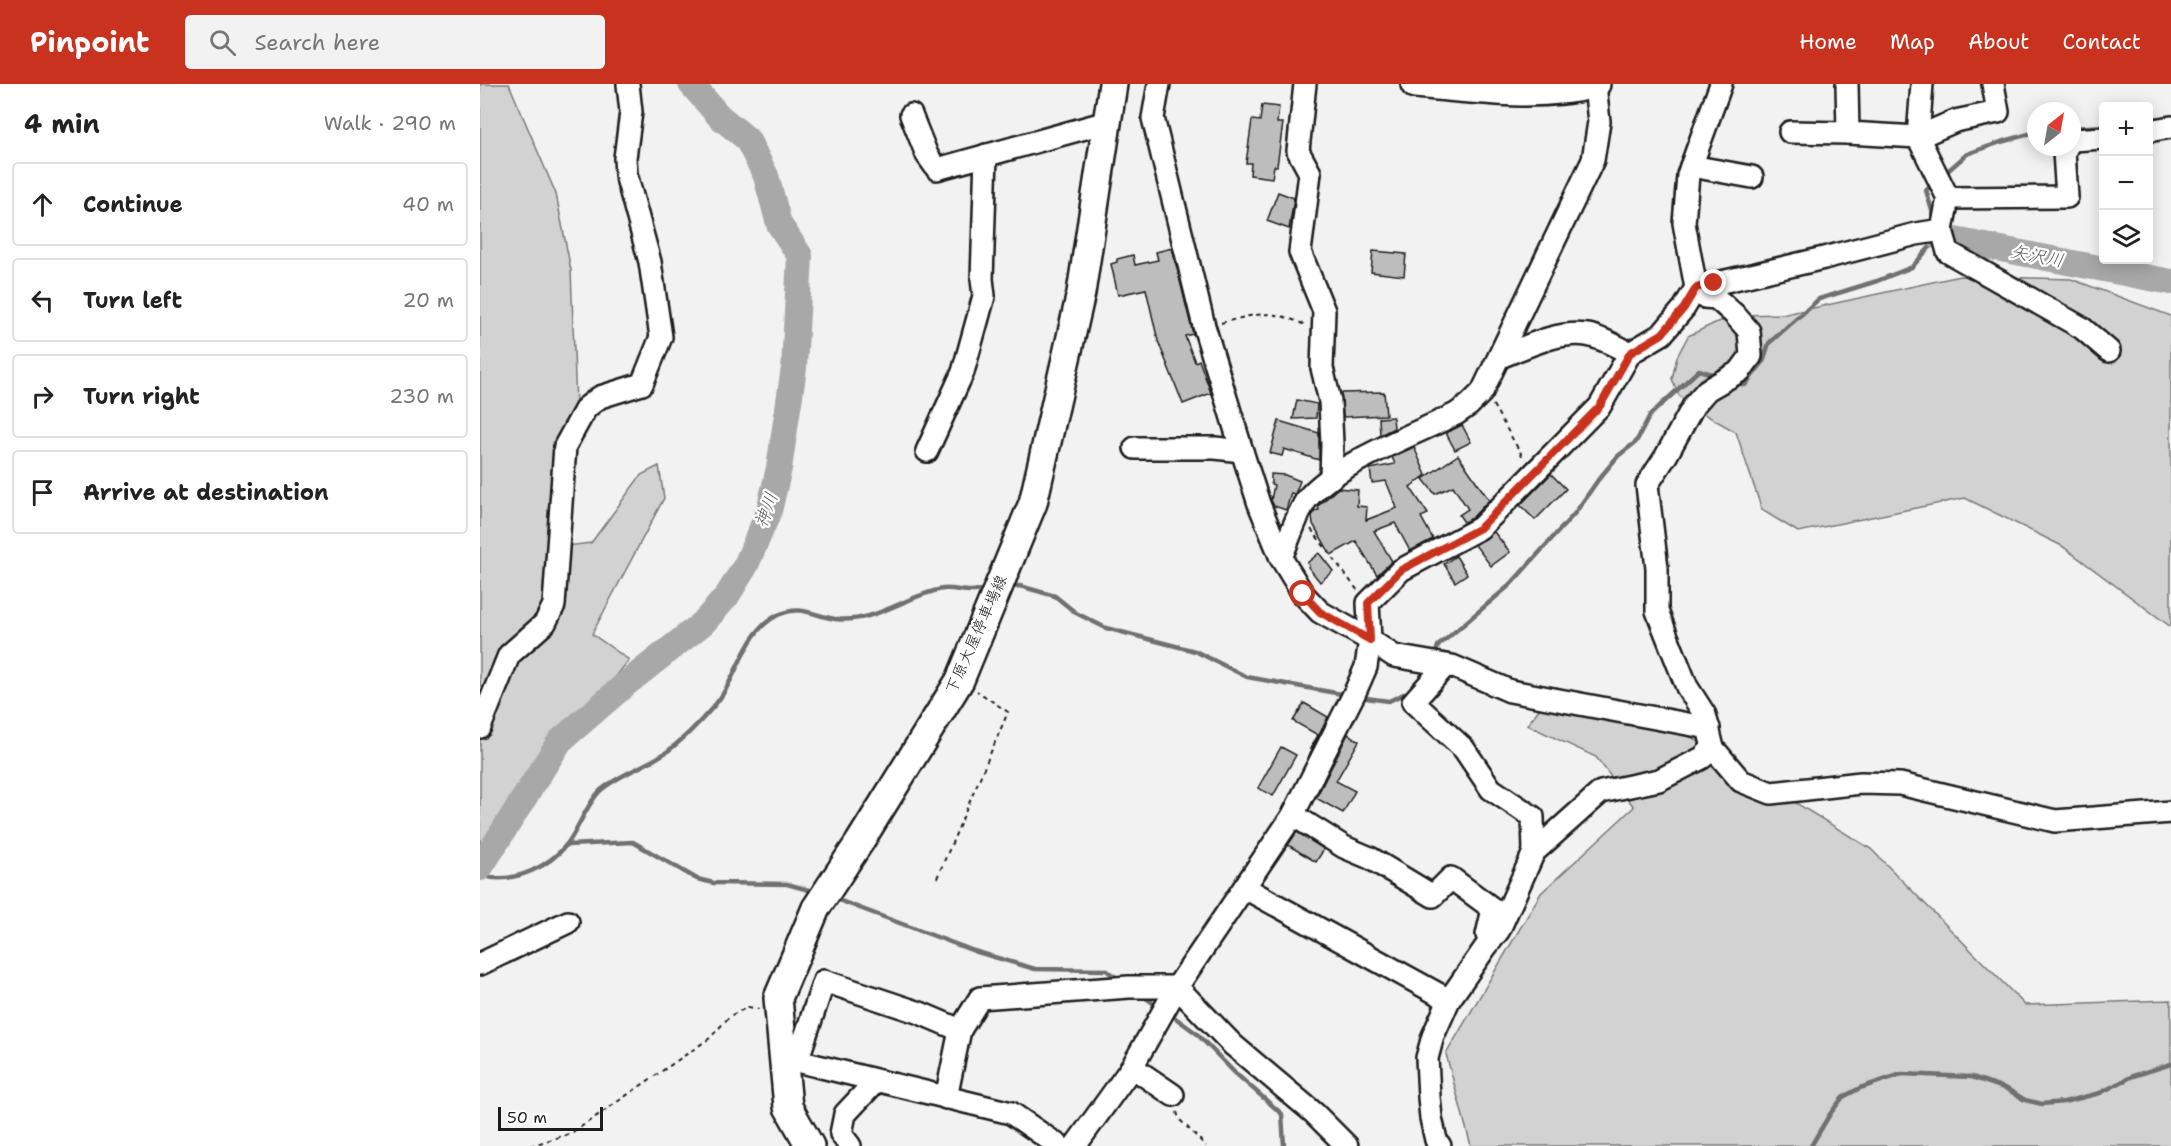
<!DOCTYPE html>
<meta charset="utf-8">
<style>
body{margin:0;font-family:"Shantell Sans","Klee One",sans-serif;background:#f2f2f2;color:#222}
.controls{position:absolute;right:18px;top:18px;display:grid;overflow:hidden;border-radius:6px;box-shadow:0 3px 15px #0003}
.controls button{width:54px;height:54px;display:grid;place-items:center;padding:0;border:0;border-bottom:2px solid #e0e0e0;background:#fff;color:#222;font:30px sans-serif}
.compass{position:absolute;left:1547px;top:18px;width:54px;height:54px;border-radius:50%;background:#fff;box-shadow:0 3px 15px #0003;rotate:31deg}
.scale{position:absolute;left:18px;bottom:15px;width:105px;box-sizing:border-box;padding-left:6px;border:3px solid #1c1c1c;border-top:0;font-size:16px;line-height:21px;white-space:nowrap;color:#1c1c1c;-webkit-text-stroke:4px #fff;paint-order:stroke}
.stop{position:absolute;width:18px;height:18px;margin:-14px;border:4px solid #c8321e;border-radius:50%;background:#fff}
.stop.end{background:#c8321e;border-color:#fff;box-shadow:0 2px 6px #0008}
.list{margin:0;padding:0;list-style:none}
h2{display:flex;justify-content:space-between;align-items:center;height:78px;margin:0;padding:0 24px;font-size:26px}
h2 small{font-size:20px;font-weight:400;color:#767676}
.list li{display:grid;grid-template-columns:39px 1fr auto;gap:18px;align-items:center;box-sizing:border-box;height:84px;margin:0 12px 12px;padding:0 12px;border:2px solid #e0e0e0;border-radius:6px}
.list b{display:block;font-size:22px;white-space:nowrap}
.list em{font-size:20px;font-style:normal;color:#767676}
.icon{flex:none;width:33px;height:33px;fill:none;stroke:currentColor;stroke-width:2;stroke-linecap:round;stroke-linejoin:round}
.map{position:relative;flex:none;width:1691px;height:1062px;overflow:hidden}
header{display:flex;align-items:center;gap:36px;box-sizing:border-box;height:84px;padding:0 30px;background:#c8321e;color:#fff}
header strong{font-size:28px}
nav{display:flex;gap:33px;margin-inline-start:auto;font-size:21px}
.search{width:420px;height:54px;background:#f2f2f2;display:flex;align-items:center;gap:15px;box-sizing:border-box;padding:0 21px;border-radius:6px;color:#767676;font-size:22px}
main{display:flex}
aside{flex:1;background:#fff}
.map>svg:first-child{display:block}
</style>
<header>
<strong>Pinpoint</strong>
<div class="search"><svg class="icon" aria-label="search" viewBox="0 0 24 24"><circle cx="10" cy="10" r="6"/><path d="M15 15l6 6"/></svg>Search here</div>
<nav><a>Home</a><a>Map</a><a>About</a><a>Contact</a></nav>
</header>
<main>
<aside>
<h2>4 min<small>Walk · 290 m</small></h2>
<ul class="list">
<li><svg class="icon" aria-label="ahead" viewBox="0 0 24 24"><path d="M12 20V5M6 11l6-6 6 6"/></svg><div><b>Continue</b></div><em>40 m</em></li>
<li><svg class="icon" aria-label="left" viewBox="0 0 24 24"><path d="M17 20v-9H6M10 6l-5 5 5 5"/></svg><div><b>Turn left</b></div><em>20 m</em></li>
<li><svg class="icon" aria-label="right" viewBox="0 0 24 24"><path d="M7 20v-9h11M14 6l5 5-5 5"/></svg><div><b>Turn right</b></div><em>230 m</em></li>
<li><svg class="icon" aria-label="arrive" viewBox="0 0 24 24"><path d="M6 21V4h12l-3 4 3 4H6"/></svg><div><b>Arrive at destination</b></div></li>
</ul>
</aside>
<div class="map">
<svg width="1691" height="1062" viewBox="0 0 1691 1062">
<rect width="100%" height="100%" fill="#f2f2f2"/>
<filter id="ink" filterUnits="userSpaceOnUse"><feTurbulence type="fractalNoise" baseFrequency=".0167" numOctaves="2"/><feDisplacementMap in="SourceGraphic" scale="12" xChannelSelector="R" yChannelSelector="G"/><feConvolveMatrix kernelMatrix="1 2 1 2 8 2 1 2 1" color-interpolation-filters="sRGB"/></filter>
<g filter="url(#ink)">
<g fill="#d2d2d2" stroke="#777" stroke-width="1.5">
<polygon points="0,0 29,0 76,110 91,186 96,321 87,462 111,459 161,391 179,382 184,414 112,550 149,576 0,765"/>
<polygon points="1480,192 1591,195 1691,232 1691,543 1582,462 1485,414 1318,448 1282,426 1256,348 1208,321 1198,310 1192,295 1197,273 1208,252 1235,239 1259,231 1306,230"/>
<polygon points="1076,603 1172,628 1277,695 1391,765 1545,921 1691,916 1691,1062 991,1062 966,970 1061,809 1154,723 1116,673 1047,641"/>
</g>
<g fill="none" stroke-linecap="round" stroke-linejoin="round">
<g stroke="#707070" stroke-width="4.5">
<polyline points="1592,44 1624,42"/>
<polyline points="1462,92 1487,70 1521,58 1556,48"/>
<polyline points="1454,99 1446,106 1455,137"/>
<polyline points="1255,298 1265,301 1283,278 1289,259 1339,215 1397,197 1432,183 1458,154"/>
<polyline points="529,503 540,502 575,512 596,529 626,544 715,567 767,593 867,611"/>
<polyline points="955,572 958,562 1030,501 1095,429 1118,396 1138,372 1156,358 1170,331 1219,286 1238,292"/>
<polyline points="878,613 909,617 930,607"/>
<polyline points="87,761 153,758 217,795 234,799 307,800 336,808"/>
<path d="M1,783L8,793C35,799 70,782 87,760C98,746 108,717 121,706C141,689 167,682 188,667C202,656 221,637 233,623C258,596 263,548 298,531C323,520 333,532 355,535C395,540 426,511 463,505C472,504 482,507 491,507C497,507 503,506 509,505"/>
<polyline points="353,814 494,867 555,885 626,886 641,897"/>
<polyline points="660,910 680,924"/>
<polyline points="690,930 716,949 754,988 802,1030 804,1062"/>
<polyline points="1331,1062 1350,1030 1363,1013 1380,1004 1422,990 1492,993 1527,1005 1545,1016 1562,1020 1584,1018 1620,1009 1653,992 1691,980"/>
</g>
<g stroke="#a8a8a8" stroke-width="26">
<polyline points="1459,153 1691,198"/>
<polyline points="0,784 80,657 147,599 223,539 247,512 266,481 289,427 299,384 314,284 320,172 299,140 286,92 267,55 239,32 211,0"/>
</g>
</g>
<g fill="#bdbdbd" stroke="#1c1c1c" stroke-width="1.5">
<polygon points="782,21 799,23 797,39 803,39 797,82 794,82 792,94 770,91 771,79 766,79 772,36 780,37"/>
<polygon points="798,108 814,114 809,145 787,137"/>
<polygon points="692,164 713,250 705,252 715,278 719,276 731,309 703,320 678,257 666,205 638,211 631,180 637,178 637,175 653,171 655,181 678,176 676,168"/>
<polygon points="893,167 926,170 924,192 891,188"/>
<polygon points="904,308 906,331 863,333 861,309"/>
<polygon points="817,316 837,320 836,334 813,335"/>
<polygon points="913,333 914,344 900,351 899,334"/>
<polygon points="799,337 839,349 839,376 804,365 802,372 790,369"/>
<polygon points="982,341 991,358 975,366 966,349"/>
<polygon points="934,363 946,391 930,403 948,430 941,433 953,455 930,467 915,439 894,447 912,477 897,491 876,457 851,471 833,440 832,432 835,427 839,426 838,422 858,404 878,406 877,422 887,423 886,436 917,424 906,397 892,399 890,385 915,380 912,373"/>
<polygon points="978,371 1009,416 992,434 984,438 979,431 988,425 973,402 955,410 943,395"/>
<polygon points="791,390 805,391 820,397 815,410 811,409 806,426 794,422 791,416 794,401 791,400"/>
<polygon points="1071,390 1086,405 1055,436 1040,421"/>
<polygon points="1014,448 1030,468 1011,482 995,461"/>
<polygon points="839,469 853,487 840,498 828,483 829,481 827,479"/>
<polygon points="976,472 987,490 975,498 964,480"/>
<polygon points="824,619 848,633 832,665 830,665 838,651 813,637"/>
<polygon points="868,650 879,657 856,697 875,707 863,729 836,714"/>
<polygon points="801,663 816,671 793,712 778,704"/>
<polygon points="817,748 844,765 836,778 808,761"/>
</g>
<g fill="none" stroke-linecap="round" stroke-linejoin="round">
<g stroke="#1c1c1c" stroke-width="26">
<g id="minor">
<polyline points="679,0 673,34 724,242 762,367 779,420 801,474 823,510 840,528 890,556 914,572 972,582 1030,607 1229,644"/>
<polyline points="825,0 818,67 830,89 820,168 844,227 842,284 850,317 852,360 851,394"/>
<polyline points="1241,0 1208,91 1204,139 1216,204 1224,213 1236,214 1254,230 1269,247 1271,272 1260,287 1227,306 1214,321 1186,372 1167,401 1177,484 1177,527 1207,603 1225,631 1233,664 1261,697 1291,709 1381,699 1420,700 1575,737 1691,728"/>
<polyline points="1367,0 1368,49 1438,53 1475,37 1518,28 1513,0"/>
<polyline points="431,31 447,71 457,85 627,38"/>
<polyline points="1668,47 1691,43"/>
<polyline points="1310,48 1368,49"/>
<polyline points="1592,56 1624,54"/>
<polyline points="1211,82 1272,93"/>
<polyline points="1468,114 1587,113 1584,68 1587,63"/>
<polyline points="1462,146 1468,168 1602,244 1629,267"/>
<path d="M1020,273C1048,262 1077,247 1107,251C1121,253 1137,263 1150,269"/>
<polyline points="655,364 735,364 762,367"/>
<polyline points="447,367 483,288 504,212 502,195 506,71"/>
<path d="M801,474C807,460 819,425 827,415C855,380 935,350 976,330L989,321L1002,308L1113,76L1119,38L1115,1"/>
<polyline points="965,582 933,618 984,665 1011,705 1053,733 1054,768"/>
<polyline points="0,643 29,571 65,539 74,521 85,362 106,324 120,313 162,300 181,253 170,178 146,90 145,74 151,28 148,0"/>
<polyline points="813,731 864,763 890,774 953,812 971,794 1013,825 1007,851"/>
<polyline points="765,804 969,916"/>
<polyline points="0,880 88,838"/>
<polyline points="480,946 440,929 344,897 317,977 531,1029 579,1062"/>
<polyline points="652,983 693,1011"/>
<polyline points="466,1014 480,946 500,914 649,903 697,903 753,961 834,1029 867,1062"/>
<polyline points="370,1062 361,1050 365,1030 396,997"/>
<polyline points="595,1062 652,983 697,903 813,731 875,608 886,583 890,556 888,519 921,486 1000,444 1120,322 1150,269 1182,250 1204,224 1216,204 1344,174 1436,150 1462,146 1468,114 1438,53 1442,0"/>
<polyline points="960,1062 956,1056 951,1034 949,1013 947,974 953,952 969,916 1005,864 1019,846 1054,768 1121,708 1179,696 1222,674 1233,664"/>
</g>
</g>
<g stroke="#1c1c1c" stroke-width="32">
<g id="major">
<path d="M935,0C994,5 1058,15 1116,0"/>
<polyline points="330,1062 308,1023 298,914 336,824 379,759 480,596 553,419 601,209 633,0"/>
</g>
</g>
<g stroke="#1c1c1c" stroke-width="2" stroke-dasharray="4.5 4.5" stroke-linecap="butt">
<path d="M741,239C777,230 789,224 825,241"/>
<polyline points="1013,321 1043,373"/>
<polyline points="831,445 878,507"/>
<polyline points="457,794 528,628 497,607"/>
<polyline points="697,1028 699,1035 726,1062"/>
<polyline points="50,1062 92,1049 230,954 250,932 268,923 279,925"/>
</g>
<use href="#minor" stroke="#fff" stroke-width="21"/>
<use href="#major" stroke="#fff" stroke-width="27"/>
</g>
</g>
<g fill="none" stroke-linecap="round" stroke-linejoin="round" filter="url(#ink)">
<polyline stroke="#c8321e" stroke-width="8" points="823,510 840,528 890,556 888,519 921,486 1000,444 1120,322 1150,269 1182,250 1204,224 1216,204 1234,199"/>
</g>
<g text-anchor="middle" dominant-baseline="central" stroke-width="4.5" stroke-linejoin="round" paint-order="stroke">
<g font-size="16" fill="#1c1c1c" stroke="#fff">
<text transform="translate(496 550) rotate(-66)">下原大屋停車場線</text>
</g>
<g font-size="18" font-style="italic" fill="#5b5b5b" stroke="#fff">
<text transform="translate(1557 172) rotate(11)">矢沢川</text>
<text transform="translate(286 426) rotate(-70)">神川</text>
</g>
</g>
</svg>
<div class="controls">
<button>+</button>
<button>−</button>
<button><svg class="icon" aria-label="layers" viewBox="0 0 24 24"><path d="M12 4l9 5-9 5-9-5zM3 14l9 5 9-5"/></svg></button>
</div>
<svg class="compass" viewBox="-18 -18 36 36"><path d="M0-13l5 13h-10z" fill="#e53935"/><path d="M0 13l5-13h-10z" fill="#767676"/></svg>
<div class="scale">50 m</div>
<div class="stop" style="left:823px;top:510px"></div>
<div class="stop end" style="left:1234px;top:199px"></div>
</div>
</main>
